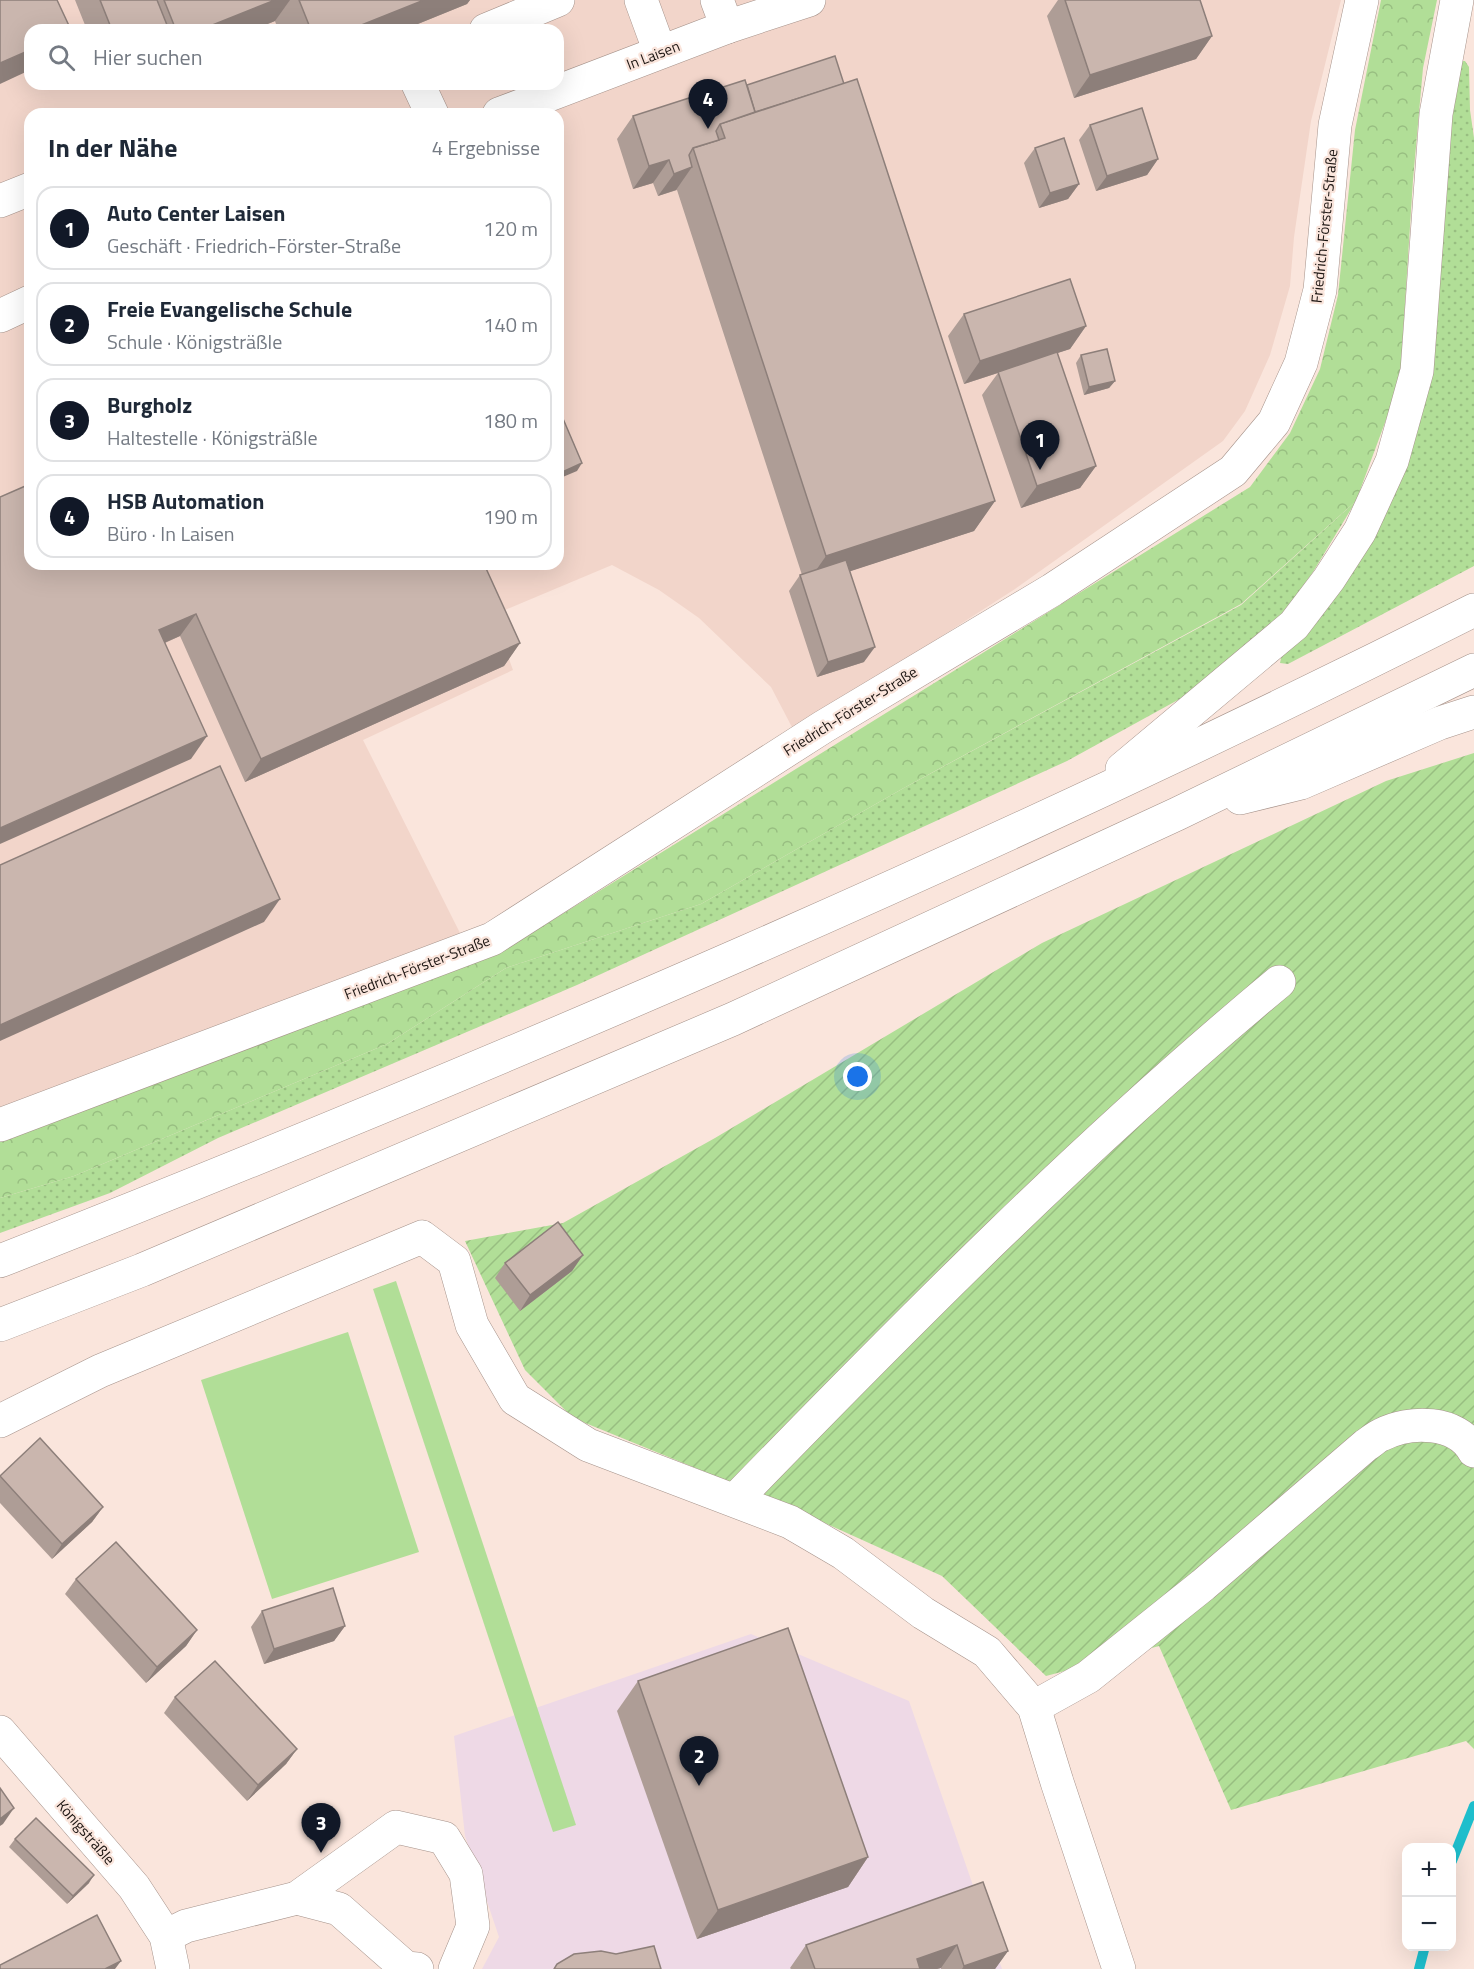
<!DOCTYPE html>
<html lang="de">
<meta charset="utf-8">
<style>
body{margin:0;font-family:"Titillium Web",sans-serif;background:#f6f6f7;color:#1f2937}
.controls{position:absolute;right:18px;bottom:18px;display:grid;overflow:hidden;border-radius:12px;box-shadow:0 6px 24px #0002}
.controls button{width:54px;height:54px;display:grid;place-items:center;padding:0;border:0;border-bottom:2px solid #e0e1e3;background:#fff;color:#1f2937;font:30px sans-serif}
.you{position:absolute;left:858px;top:1077px;width:21px;height:21px;margin:-15px;border:4px solid #fff;border-radius:50%;background:#1a73e8;box-shadow:0 0 0 9px #1a73e833}
.badge{display:grid;place-items:center;width:39px;height:39px;border-radius:50%;background:#111827;color:#fff;font-size:20px;font-weight:700}
.pin{position:absolute;translate:-50% -50px;filter:drop-shadow(0 2px 3px #0008)}
.pin::after{content:'';position:absolute;top:32px;width:21px;height:18px;background:inherit;clip-path:polygon(0 0,100% 0,50% 100%)}
.list{margin:0;padding:0;list-style:none}
h2{display:flex;justify-content:space-between;align-items:center;height:78px;margin:0;padding:0 24px;font-size:26px}
h2 small{font-size:20px;font-weight:400;color:#747a83}
.list li{display:grid;grid-template-columns:39px 1fr auto;gap:18px;align-items:center;box-sizing:border-box;height:84px;margin:0 12px 12px;padding:0 12px;border:2px solid #e0e1e3;border-radius:18px}
.list b{display:block;font-size:22px;white-space:nowrap}
.list p{margin:0;font-size:20px;white-space:nowrap;color:#747a83}
.list em{font-size:20px;font-style:normal;color:#747a83}
.icon{flex:none;width:33px;height:33px;fill:none;stroke:currentColor;stroke-width:2;stroke-linecap:round;stroke-linejoin:round}
.map{position:relative;flex:none;width:1474px;height:1969px;overflow:hidden}
.search{position:absolute;background:#fff;box-shadow:0 6px 24px #0002;left:24px;top:24px;width:540px;height:66px;display:flex;align-items:center;gap:15px;box-sizing:border-box;padding:0 21px;border-radius:18px;color:#747a83;font-size:22px}
.panel{position:absolute;background:#fff;box-shadow:0 6px 24px #0002;left:24px;top:108px;width:540px;height:462px;border-radius:18px}
.map>svg:first-child{display:block}
</style>
<div class="map">
<svg width="1474" height="1969" viewBox="0 0 1474 1969">
<defs>
<pattern id="grass-dots" width="8" height="8" patternUnits="userSpaceOnUse" patternTransform="scale(1.5)"><rect width="8" height="8" fill="#b1de97"/><path d="M2 2h.1M6 6h.1" fill="none" stroke="#98be81" stroke-width="1.8" stroke-linecap="round"/></pattern>
<pattern id="forest-crowns" width="20" height="18" patternUnits="userSpaceOnUse" patternTransform="scale(1.5)"><rect width="20" height="18" fill="#b1de97"/><path d="M2 6a3 3 0 1 1 6 0M12 15a3 3 0 1 1 6 0" fill="none" stroke="#98be81"/></pattern>
<pattern id="garden-furrows" width="10" height="10" patternUnits="userSpaceOnUse" patternTransform="scale(1.5)"><rect width="10" height="10" fill="#b1de97"/><path d="M-1 1l2-2M0 10L10 0M9 11l2-2" fill="none" stroke="#98be81"/></pattern>
</defs>
<rect width="100%" height="100%" fill="#fae5dc"/>
<path fill="#f2d5ca" fill-rule="evenodd" d="M0,0H1341L1311,121L1294,237L1290,286L1270,355L1245,411L1223,441L1015,589L794,731L771,687L699,618L659,590L612,565L493,615L513,670L363,740L460,933L0,1109ZM30,30H558V84H30ZM30,114H558V564H30Z"/>
<polygon fill="#eed9e6" points="751,1634 909,1701 1002,1969 482,1969 499,1937 465,1836 454,1736"/>
<g fill="url(#grass-dots)">
<polygon points="1459,61 1465,61 1469,67 1470,110 1474,138 1474,566 1288,664 1280,663 1282,654 1371,534 1448,152"/>
<polygon points="1356,501 1313,572 1271,631 1216,679 1067,761 577,985 218,1138 110,1193 0,1233 0,1198 74,1176 387,1044 506,968 701,904 902,789 1241,605"/>
</g>
<polygon fill="url(#forest-crowns)" points="1381,0 1437,0 1423,68 1413,180 1400,382 1356,501 1241,604 902,789 701,904 506,968 387,1044 74,1176 0,1198 0,1138 514,944 1250,487 1290,433 1320,369 1338,295 1355,130"/>
<polygon fill="url(#garden-furrows)" points="1474,753 1474,1749 1466,1741 1231,1810 1159,1646 1046,1676 942,1576 776,1501 573,1418 525,1370 465,1241 563,1223 715,1138 1042,943 1386,781"/>
<g fill="#b1de97">
<polygon points="396,1281 576,1825 553,1832 373,1289"/>
<polygon points="348,1332 419,1552 272,1599 201,1380"/>
</g>
<g fill="none" stroke-linecap="round" stroke-linejoin="round">
<g stroke="#1ebecc" stroke-width="10">
<polyline points="1452,1861 1474,1806"/>
<polyline points="1419,1969 1425,1946"/>
</g>
<g stroke="#a5928a" stroke-width="34">
<g id="minor">
<polyline points="641,0 660,52"/>
<polyline points="717,0 727,27"/>
<polyline points="486,30 558,0"/>
<polyline points="418,84 432,114"/>
<polyline points="499,114 727,27 809,0"/>
<polyline points="0,201 30,189"/>
<polyline points="0,316 30,302"/>
<polyline points="0,1125 492,939 823,727 1052,590 1233,471 1274,422 1301,363 1320,290 1335,125 1362,0"/>
<polyline points="0,1421 100,1371 422,1237 454,1261 472,1325 515,1399 588,1445 790,1522 843,1553 923,1613 987,1652 1034,1707 1057,1782 1119,1969"/>
<path d="M735,1500C910,1320 1086,1142 1279,982"/>
<path d="M1034,1707L1088,1677L1203,1585L1366,1445C1371,1442 1376,1437 1381,1435C1410,1420 1457,1420 1474,1451"/>
<polyline points="0,1732 134,1887 166,1936 173,1969"/>
<polyline points="297,1898 339,1909 406,1968 417,1969"/>
<polyline points="166,1936 186,1926 297,1898 396,1827 444,1838 466,1874 473,1926 455,1969"/>
</g>
</g>
<g stroke="#a5928a" stroke-width="34">
<g id="highway">
<polyline points="1122,769 1294,625 1329,579 1360,531 1392,461 1417,371 1436,114 1457,0"/>
<polyline points="1240,798 1301,783 1440,723 1474,712"/>
<path d="M0,1261C500,1064 994,852 1474,610"/>
<polyline points="0,1325 142,1270 733,1019 1177,814 1474,670"/>
</g>
</g>
<use href="#minor" stroke="#fff" stroke-width="33"/>
<use href="#highway" stroke="#fff" stroke-width="33"/>
</g>
<g fill="#ae9d96">
<polygon points="75,0 470,0 467,4 403,30 278,30 275,21 253,30 87,30"/>
<polygon points="1058,0 1200,0 1212,36 1196,59 1074,98 1047,16"/>
<polygon points="844,84 995,501 974,531 850,571 864,662 817,677 789,591 800,575 802,575 677,190 658,196 653,183 633,189 617,139 633,116"/>
<polygon points="1090,125 1158,159 1147,175 1096,191 1079,140"/>
<polygon points="1035,148 1079,184 1068,199 1039,208 1024,163"/>
<polygon points="964,314 1086,326 1070,349 1057,353 1096,466 1080,488 1021,508 982,395 998,373 964,384 948,336"/>
<polygon points="1081,355 1115,381 1109,388 1084,395 1076,363"/>
<polygon points="0,497 520,643 504,666 245,782 180,636 165,643 191,759"/>
<polygon points="583,1255 572,1271 520,1311 495,1278 505,1263"/>
<polygon points="0,1475 103,1507 92,1522 52,1559 0,1503"/>
<polygon points="76,1579 197,1630 186,1646 146,1683 65,1594"/>
<polygon points="262,1611 345,1626 334,1641 264,1664 251,1627"/>
<polygon points="638,1681 868,1857 848,1887 697,1939 617,1711"/>
<polygon points="175,1697 297,1749 286,1764 247,1801 164,1713"/>
<polygon points="15,1839 89,1883 67,1904 9,1847"/>
<polygon points="983,1882 1008,1951 995,1969 941,1969 941,1968 937,1969 791,1969 790,1968 806,1945"/>
</g>
<g fill="#8d7f7a">
<polygon points="275,0 290,0 275,21 253,30 200,30"/>
<polygon points="424,0 470,0 467,4 403,30 349,30"/>
<polygon points="1212,36 1196,59 1074,98 1090,75"/>
<polygon points="30,50 30,70 0,84 0,63"/>
<polygon points="1158,159 1147,175 1096,191 1107,176"/>
<polygon points="669,160 653,183 633,189 649,166"/>
<polygon points="692,167 676,190 658,196 674,174"/>
<polygon points="1079,184 1068,199 1039,208 1050,193"/>
<polygon points="1086,326 1070,349 964,384 980,361"/>
<polygon points="1115,381 1109,388 1084,395 1089,387"/>
<polygon points="582,463 577,471 558,479 558,474"/>
<polygon points="1096,466 1080,488 1021,508 1037,486"/>
<polygon points="995,501 974,531 805,586 826,556"/>
<polygon points="196,614 180,636 143,652 159,630"/>
<polygon points="520,643 504,666 245,782 261,759"/>
<polygon points="875,647 864,662 817,677 828,662"/>
<polygon points="207,736 191,759 0,844 0,828"/>
<polygon points="280,899 264,922 0,1041 0,1025"/>
<polygon points="583,1255 572,1271 520,1311 530,1295"/>
<polygon points="103,1507 92,1522 52,1559 62,1544"/>
<polygon points="345,1626 334,1641 264,1664 274,1649"/>
<polygon points="197,1630 186,1646 146,1683 157,1667"/>
<polygon points="297,1749 286,1764 247,1801 258,1785"/>
<polygon points="14,1808 3,1824 0,1826 0,1819"/>
<polygon points="868,1857 848,1887 697,1939 718,1910"/>
<polygon points="94,1875 89,1883 67,1904 73,1896"/>
<polygon points="957,1945 941,1968 937,1969 910,1969 917,1959"/>
<polygon points="1008,1951 995,1969 962,1969 964,1966"/>
<polygon points="121,1961 115,1969 105,1969"/>
</g>
<g fill="#cab6ae" stroke="#8d7f7a" stroke-width="1.5">
<polygon points="0,0 57,0 71,30 30,30 30,50 0,63"/>
<polygon points="100,0 157,0 169,30 112,30"/>
<polygon points="164,0 275,0 200,30 176,30"/>
<polygon points="299,0 424,0 349,30 311,30"/>
<polygon points="1065,0 1200,0 1212,36 1090,75"/>
<polygon points="835,56 844,84 755,112 747,85"/>
<polygon points="857,79 995,501 826,556 693,148 725,138 720,124"/>
<polygon points="745,80 755,112 720,124 716,131 719,140 693,148 689,155 692,167 674,174 669,160 649,166 633,116"/>
<polygon points="1142,108 1158,159 1107,176 1090,125"/>
<polygon points="1064,138 1079,184 1050,193 1035,148"/>
<polygon points="1070,279 1086,326 980,361 964,314"/>
<polygon points="1107,349 1115,381 1089,387 1081,355"/>
<polygon points="1057,352 1096,466 1037,486 998,372"/>
<polygon points="558,407 582,463 558,474"/>
<polygon points="30,484 30,564 484,564 520,643 261,759 196,614 159,630 207,736 0,828 0,497"/>
<polygon points="846,560 875,647 828,662 800,575"/>
<polygon points="220,766 280,899 0,1025 0,865"/>
<polygon points="558,1222 583,1255 530,1295 505,1263"/>
<polygon points="40,1438 103,1507 62,1544 0,1476"/>
<polygon points="116,1542 197,1630 157,1667 76,1579"/>
<polygon points="333,1588 345,1626 274,1649 262,1611"/>
<polygon points="788,1628 868,1857 718,1910 638,1681"/>
<polygon points="215,1661 297,1749 258,1785 175,1697"/>
<polygon points="0,1788 14,1808 0,1819"/>
<polygon points="36,1818 94,1875 73,1896 15,1839"/>
<polygon points="983,1882 1008,1951 964,1966 957,1945 917,1959 920,1969 815,1969 806,1945"/>
<polygon points="97,1915 121,1961 105,1969 0,1969 0,1965"/>
<polygon points="654,1946 661,1969 554,1969 557,1964 574,1954 601,1951 616,1954"/>
</g>
<g text-anchor="middle" dominant-baseline="central" stroke-width="4.5" stroke-linejoin="round" paint-order="stroke">
<g font-size="15" fill="#1c1512" stroke="#fae5dc">
<text transform="translate(653 55) rotate(-21)">In Laisen</text>
<text transform="translate(1324 226) rotate(-84)">Friedrich-Förster-Straße</text>
<text transform="translate(850 711) rotate(-32)">Friedrich-Förster-Straße</text>
<text transform="translate(417 967) rotate(-21)">Friedrich-Förster-Straße</text>
<text transform="translate(86 1832) rotate(49)">Königsträßle</text>
</g>
</g>
</svg>
<div class="controls">
<button>+</button>
<button>−</button>
</div>
<div class="you"></div>
<div class="pin badge" style="left:1040px;top:470px">1</div>
<div class="pin badge" style="left:699px;top:1786px">2</div>
<div class="pin badge" style="left:321px;top:1853px">3</div>
<div class="pin badge" style="left:708px;top:129px">4</div>
<div class="search"><svg class="icon" aria-label="search" viewBox="0 0 24 24"><circle cx="10" cy="10" r="6"/><path d="M15 15l6 6"/></svg>Hier suchen</div>
<section class="panel">
<h2>In der Nähe<small>4 Ergebnisse</small></h2>
<ul class="list">
<li><span class="badge">1</span><div><b>Auto Center Laisen</b><p>Geschäft · Friedrich-Förster-Straße</p></div><em>120 m</em></li>
<li><span class="badge">2</span><div><b>Freie Evangelische Schule</b><p>Schule · Königsträßle</p></div><em>140 m</em></li>
<li><span class="badge">3</span><div><b>Burgholz</b><p>Haltestelle · Königsträßle</p></div><em>180 m</em></li>
<li><span class="badge">4</span><div><b>HSB Automation</b><p>Büro · In Laisen</p></div><em>190 m</em></li>
</ul>
</section>
</div>
